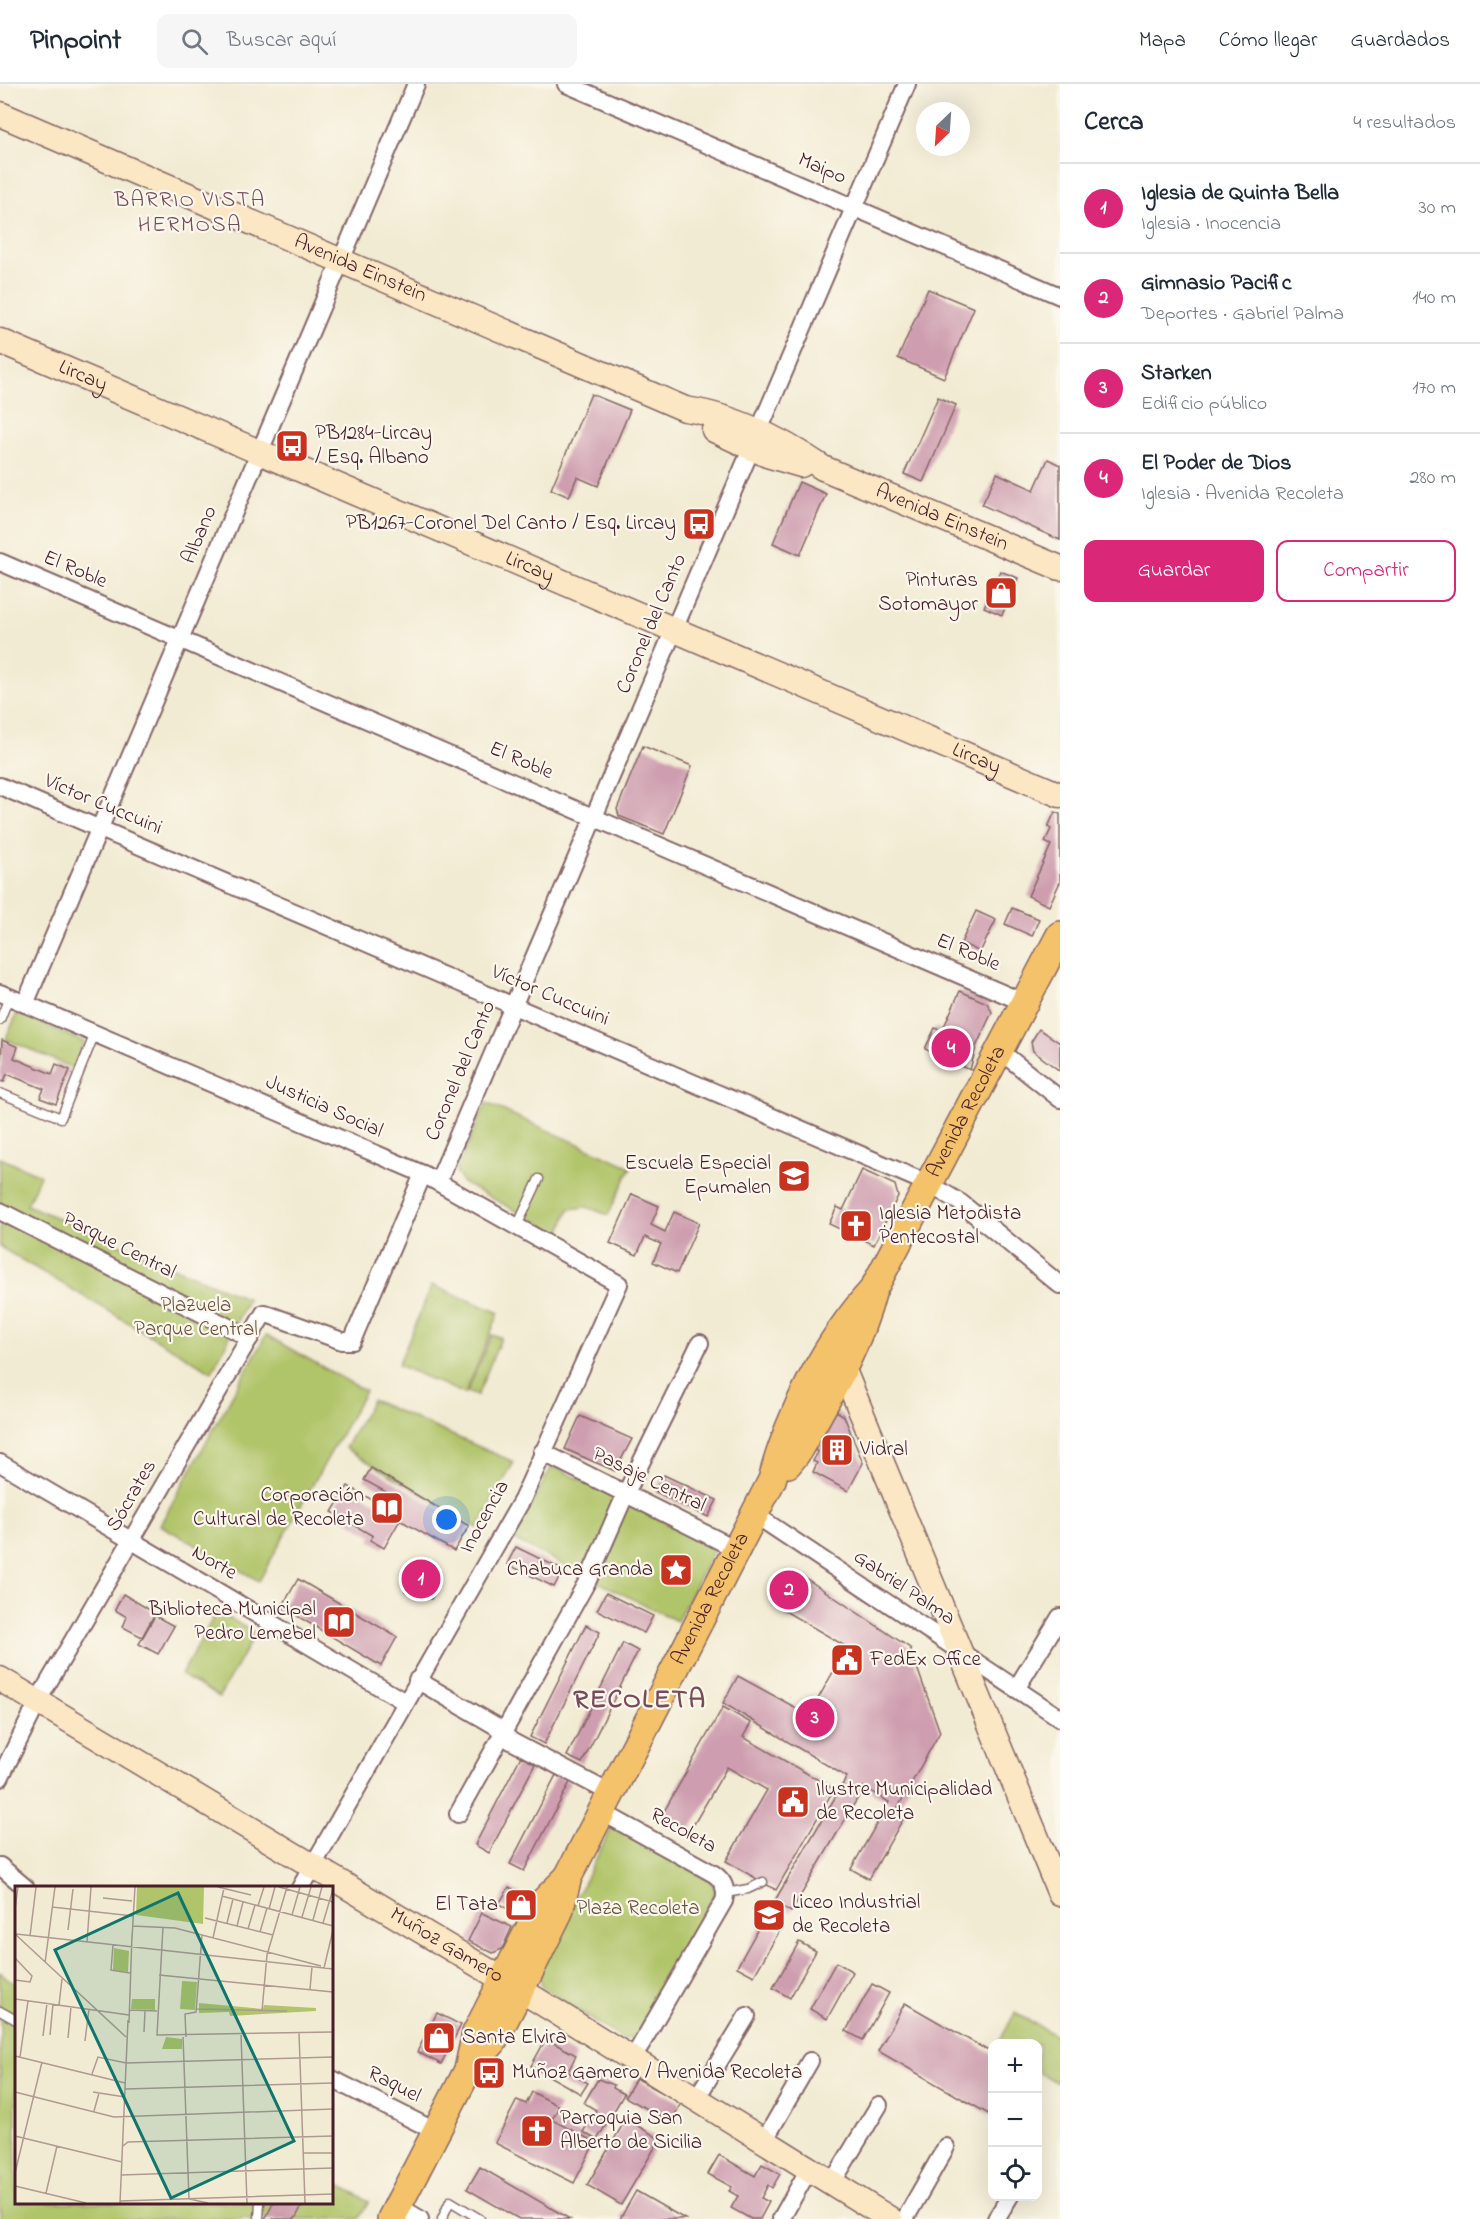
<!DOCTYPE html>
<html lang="es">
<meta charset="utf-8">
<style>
body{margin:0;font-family:"Indie Flower",sans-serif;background:#f6f6f7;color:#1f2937}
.controls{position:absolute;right:18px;bottom:18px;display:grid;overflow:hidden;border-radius:12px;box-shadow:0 6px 24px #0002}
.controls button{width:54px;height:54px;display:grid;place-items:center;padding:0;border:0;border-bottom:2px solid #e0e1e3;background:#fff;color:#1f2937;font:30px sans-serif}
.compass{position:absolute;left:916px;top:18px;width:54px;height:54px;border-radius:50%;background:#fff;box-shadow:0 6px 24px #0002;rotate:205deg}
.you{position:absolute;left:447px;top:1436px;width:21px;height:21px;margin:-15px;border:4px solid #fff;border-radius:50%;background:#1a73e8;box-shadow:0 0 0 9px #1a73e833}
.badge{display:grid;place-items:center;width:39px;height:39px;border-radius:50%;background:#db2777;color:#fff;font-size:20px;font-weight:700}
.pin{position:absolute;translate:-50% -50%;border:3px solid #fff;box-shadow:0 2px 6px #0006}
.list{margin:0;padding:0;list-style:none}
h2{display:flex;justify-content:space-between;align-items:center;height:78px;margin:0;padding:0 24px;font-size:26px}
h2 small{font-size:20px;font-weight:400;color:#747a83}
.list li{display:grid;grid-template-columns:39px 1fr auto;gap:18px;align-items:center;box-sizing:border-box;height:90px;padding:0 24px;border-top:2px solid #e0e1e3}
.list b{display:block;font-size:22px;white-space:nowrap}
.list p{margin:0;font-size:20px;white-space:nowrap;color:#747a83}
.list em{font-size:20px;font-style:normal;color:#747a83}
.actions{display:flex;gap:12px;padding:18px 24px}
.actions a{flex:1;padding:14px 0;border:2px solid #db2777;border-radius:12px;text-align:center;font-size:21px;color:#db2777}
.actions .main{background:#db2777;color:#fff}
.icon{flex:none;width:33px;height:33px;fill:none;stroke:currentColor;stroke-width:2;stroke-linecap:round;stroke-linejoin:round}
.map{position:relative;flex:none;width:1060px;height:2135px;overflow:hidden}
header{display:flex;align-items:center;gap:36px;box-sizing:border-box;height:84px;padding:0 30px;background:#fff;border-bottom:2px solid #e0e1e3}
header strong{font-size:28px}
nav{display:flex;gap:33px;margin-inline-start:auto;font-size:21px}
.search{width:420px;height:54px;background:#f6f6f7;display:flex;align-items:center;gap:15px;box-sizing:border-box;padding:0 21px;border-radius:12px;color:#747a83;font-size:22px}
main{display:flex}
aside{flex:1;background:#fff}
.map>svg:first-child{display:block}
</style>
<header>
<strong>Pinpoint</strong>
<div class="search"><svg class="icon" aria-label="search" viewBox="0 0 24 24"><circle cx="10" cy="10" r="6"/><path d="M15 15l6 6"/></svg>Buscar aquí</div>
<nav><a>Mapa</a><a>Cómo llegar</a><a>Guardados</a></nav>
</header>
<main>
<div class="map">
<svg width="1060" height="2135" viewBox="0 0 1060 2135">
<rect width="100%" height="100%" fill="#fbf7ec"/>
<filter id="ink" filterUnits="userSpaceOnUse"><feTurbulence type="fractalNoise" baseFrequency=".0167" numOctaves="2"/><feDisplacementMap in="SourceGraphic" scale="12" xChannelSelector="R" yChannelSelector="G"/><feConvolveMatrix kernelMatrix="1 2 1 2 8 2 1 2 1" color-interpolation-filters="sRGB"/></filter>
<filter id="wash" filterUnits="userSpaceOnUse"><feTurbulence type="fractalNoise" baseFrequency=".008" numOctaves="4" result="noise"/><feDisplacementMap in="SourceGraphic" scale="24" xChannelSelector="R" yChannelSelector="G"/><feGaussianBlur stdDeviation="1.35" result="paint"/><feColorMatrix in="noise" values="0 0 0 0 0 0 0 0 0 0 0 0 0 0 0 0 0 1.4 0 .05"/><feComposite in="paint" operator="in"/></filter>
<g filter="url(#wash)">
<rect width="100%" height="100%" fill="#f2ebd3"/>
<g fill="#b0c469" stroke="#7d724a" stroke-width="1.5">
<polygon points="17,929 84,958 73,984 6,955"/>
<polygon points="486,1019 631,1083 608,1131 587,1123 569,1125 560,1150 463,1099 456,1088"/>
<polygon points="0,1074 40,1091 27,1121 248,1215 212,1288 0,1163"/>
<polygon points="432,1201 499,1229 465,1310 398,1281"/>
<polygon points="266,1251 365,1307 259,1497 160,1441"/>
<polygon points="492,1251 501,1254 477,1312 467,1308"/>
<polygon points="372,1316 514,1378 478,1444 345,1364"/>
<polygon points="555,1383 715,1463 677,1537 513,1456 551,1384"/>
<polygon points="217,1527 255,1549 219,1613 181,1591"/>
<polygon points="613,1741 712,1797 716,1807 636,1952 623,1956 542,1903 539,1887"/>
<polygon points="0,1888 16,1901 16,2118 332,2118 332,2097 369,2117 359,2135 0,2135"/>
<polygon points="1015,1929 1060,1954 1058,1999 1038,1988 1038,1960 998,1959"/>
</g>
<g id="blocks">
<g fill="#ce9daf">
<polygon points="928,205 974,224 944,294 898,274"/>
<polygon points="591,310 630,326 598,402 577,393 569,413 551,405"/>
<polygon points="938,313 956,321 923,398 904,390"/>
<polygon points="1048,375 1060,381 1060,456 982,421 997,389 1034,406"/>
<polygon points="799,398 826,410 800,471 773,459"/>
<polygon points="1000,487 1018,494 1002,531 984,523"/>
<polygon points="643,662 692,682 664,750 619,732 617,725"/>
<polygon points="1055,728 1060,730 1060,798 1049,822 1028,812 1051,761 1045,758 1051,745 1048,743"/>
<polygon points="1012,824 1039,835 1032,852 1005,840"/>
<polygon points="976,827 996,836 980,868 961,859"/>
<polygon points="960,907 987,919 992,928 976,963 970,986 925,965 935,944 942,947"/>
<polygon points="1039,945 1060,959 1060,987 1033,967 1031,958"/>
<polygon points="2,956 18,963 14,974 52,990 56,980 70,986 56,1020 40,1014 44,1005 7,990 4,998 0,997"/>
<polygon points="862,1086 895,1101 898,1112 874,1161 829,1140 837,1123 843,1126"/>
<polygon points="632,1110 659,1122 651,1141 665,1148 674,1128 699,1139 677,1189 653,1178 661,1160 645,1153 637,1171 610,1159"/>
<polygon points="836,1327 844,1332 863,1379 848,1407 813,1388 817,1379 813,1377 818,1368 814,1365"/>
<polygon points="580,1332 632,1355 615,1387 565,1365"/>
<polygon points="371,1384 469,1442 454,1467 400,1436 384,1464 370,1456 373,1452 332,1428 348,1402 379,1420 386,1408 364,1396"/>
<polygon points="664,1391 717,1416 708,1433 656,1408"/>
<polygon points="516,1463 563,1486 554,1503 507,1480"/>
<polygon points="408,1479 430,1491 431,1497 438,1501 431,1515 424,1511 417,1514 405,1507 413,1493 403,1487"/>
<polygon points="801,1491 910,1564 940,1648 898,1723 907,1728 869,1795 851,1785 889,1718 864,1703 791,1828 774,1818 847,1693 723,1619 738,1592 809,1631 847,1563 771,1519 786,1493 790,1495"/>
<polygon points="298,1495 397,1553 381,1582 282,1523"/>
<polygon points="606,1509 653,1532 644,1549 597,1526"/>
<polygon points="123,1510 155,1529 142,1553 123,1543 127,1533 115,1526"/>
<polygon points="155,1532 174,1542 158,1570 139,1560"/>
<polygon points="586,1541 600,1548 544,1660 530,1653"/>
<polygon points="623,1559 638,1567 582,1679 567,1672"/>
<polygon points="723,1623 751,1639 743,1653 834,1705 776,1806 726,1777 767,1706 727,1683 690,1747 662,1731"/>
<polygon points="521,1672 535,1680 489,1769 475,1761"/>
<polygon points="556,1691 570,1698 524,1787 510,1780"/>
<polygon points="509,1803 530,1815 520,1832 499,1820"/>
<polygon points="482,1829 512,1843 502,1865 493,1869 468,1857"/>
<polygon points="763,1836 780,1846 754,1892 737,1883"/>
<polygon points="799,1858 816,1867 790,1914 773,1904"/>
<polygon points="836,1878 853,1888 827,1935 810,1925"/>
<polygon points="872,1900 889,1909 863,1956 846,1947"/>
<polygon points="905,1919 992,1969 992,2032 878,1967"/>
<polygon points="437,1929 461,1941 441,1980 417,1968"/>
<polygon points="546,1955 576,1971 568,1988 588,1999 581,2010 531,1982"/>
<polygon points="636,1994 681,2019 671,2038 625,2013"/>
<polygon points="598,1995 614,2001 613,2004 624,2010 597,2056 583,2048 596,2026 584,2019"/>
<polygon points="532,2008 559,2022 552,2036 595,2058 574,2099 495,2059 517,2016 526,2020"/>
<polygon points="626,2035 660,2055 621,2121 587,2101"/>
<polygon points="719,2071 755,2092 762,2080 780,2090 772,2104 768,2101 761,2114 769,2118 760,2135 751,2135 731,2124 738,2112 729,2107 732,2103 708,2090"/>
<polygon points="480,2083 570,2135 519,2135 467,2105"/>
<polygon points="636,2107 685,2135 620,2135"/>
<polygon points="274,2118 304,2118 295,2135 265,2135"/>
</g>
</g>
</g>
<g filter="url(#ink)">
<use href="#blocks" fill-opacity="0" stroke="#856666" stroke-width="1.5"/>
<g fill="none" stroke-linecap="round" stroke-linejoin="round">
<g stroke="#856666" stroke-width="11">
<g id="lane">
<polyline points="0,936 9,913"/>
<polyline points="0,1009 61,1034 95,949"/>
<polyline points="517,1142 539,1095"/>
<polyline points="726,1809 748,1805 763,1798"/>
<polyline points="0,1927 16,1936"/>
<polyline points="259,2135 260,2118"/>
<polyline points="442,2135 450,2117 480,2135"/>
</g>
</g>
<g stroke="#856666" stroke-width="20">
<g id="street">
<polyline points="566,0 1060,212"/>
<polyline points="0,478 1025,919"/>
<polyline points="0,702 929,1100 961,1119 1060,1201"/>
<polyline points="0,909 423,1090 619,1200 522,1416 300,1804"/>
<polyline points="25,920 416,0"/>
<polyline points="1000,967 1060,1015"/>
<polyline points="438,1098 907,0"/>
<polyline points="0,1127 250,1254"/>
<polyline points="542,1368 736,1465"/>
<polyline points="0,1379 405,1618"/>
<polyline points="754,1430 1060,1634"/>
<polyline points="417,1596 496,1642 511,1657 610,1709"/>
<polyline points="1016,1605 1060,1533"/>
<polyline points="0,1694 44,1606 264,1229 342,1257 352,1257 423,1090"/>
<path d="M600,1727L714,1790C724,1797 727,1806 724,1817L632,1976"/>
<polyline points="458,1730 588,1496 626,1409 700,1259"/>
<polyline points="0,1782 26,1804"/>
<polyline points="332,1995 437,2048"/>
<polyline points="696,2015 747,1932"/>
<polyline points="764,2057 810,1977"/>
<polyline points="832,2099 879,2021"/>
<polyline points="398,2122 420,2135"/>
<polyline points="781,2135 809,2085"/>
<polyline points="905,2135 946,2063"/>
<polyline points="996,2135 1010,2112"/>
</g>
</g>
<g stroke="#856666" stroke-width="27">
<g id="secondary">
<path id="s1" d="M0,30L685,325C734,332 782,356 823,384L1060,484"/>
<path id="s2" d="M0,257L1060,711"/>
<polyline points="714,346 767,371 801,381"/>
<polyline points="838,1272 1060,1810"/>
<path id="s3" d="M0,1595L537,1916L890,2135"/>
</g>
</g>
<g stroke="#856666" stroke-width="30">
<g id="primary">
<path id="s4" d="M788,1380L796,1370C826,1317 858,1265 873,1206L1060,851"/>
<path id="s5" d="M468,1986L493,1958L530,1887L559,1828L568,1793L772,1396C789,1330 827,1256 873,1206"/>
<polyline points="391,2135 468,1986 476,1949 543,1818 567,1794"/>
</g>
</g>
<use href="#lane" stroke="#fff" stroke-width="8"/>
<use href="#street" stroke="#fff" stroke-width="16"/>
<use href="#secondary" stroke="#fbe7c3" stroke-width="24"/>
<use href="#primary" stroke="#f4c26a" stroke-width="27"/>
</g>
</g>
<defs>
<g id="bus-square" transform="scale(1.725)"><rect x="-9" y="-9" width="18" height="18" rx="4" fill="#c8321e" stroke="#fbf7ec"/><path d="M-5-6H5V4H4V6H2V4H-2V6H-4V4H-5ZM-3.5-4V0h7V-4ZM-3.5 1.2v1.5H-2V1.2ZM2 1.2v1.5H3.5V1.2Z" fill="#fff"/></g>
<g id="shop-square" transform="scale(1.725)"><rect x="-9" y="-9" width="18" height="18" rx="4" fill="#c8321e" stroke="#fbf7ec"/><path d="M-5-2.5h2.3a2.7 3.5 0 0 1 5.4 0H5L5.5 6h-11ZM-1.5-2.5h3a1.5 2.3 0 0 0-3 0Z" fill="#fff"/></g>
<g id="school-square" transform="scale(1.725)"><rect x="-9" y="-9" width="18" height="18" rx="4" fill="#c8321e" stroke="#fbf7ec"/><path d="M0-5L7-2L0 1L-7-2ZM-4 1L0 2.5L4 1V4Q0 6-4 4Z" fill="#fff"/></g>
<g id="church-square" transform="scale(1.725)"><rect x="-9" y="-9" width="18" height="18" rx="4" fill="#c8321e" stroke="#fbf7ec"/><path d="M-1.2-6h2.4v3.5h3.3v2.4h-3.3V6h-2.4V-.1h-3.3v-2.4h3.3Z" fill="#fff"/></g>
<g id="building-square" transform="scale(1.725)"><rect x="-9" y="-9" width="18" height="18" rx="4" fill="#c8321e" stroke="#fbf7ec"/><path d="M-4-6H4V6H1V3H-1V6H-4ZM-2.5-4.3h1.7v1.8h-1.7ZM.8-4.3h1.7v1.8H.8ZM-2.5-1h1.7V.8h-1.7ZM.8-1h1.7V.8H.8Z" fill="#fff"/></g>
<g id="library-square" transform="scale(1.725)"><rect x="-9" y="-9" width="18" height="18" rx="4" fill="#c8321e" stroke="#fbf7ec"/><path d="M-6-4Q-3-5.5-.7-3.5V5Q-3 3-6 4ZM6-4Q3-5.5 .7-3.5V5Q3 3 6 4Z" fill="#fff"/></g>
<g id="sight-square" transform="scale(1.725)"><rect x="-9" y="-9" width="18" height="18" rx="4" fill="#c8321e" stroke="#fbf7ec"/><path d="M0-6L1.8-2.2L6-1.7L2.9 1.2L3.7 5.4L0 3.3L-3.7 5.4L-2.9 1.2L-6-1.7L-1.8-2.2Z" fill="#fff"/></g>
<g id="civic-square" transform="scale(1.725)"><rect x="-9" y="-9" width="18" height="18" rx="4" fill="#c8321e" stroke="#fbf7ec"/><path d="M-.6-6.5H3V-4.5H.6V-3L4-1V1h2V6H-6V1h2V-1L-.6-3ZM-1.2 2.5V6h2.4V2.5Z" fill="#fff"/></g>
</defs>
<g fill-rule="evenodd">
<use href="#bus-square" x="292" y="362"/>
<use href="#bus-square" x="699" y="440"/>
<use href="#shop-square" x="1001" y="509"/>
<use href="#school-square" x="794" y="1092"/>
<use href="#church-square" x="856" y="1142"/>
<use href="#building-square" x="837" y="1366"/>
<use href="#library-square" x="387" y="1424"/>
<use href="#sight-square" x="676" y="1486"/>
<use href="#library-square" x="339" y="1538"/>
<use href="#civic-square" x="847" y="1576"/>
<use href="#civic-square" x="793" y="1718"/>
<use href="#shop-square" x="521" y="1821"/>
<use href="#school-square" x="769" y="1831"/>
<use href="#shop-square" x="439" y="1954"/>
<use href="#bus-square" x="489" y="1989"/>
<use href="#church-square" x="537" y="2047"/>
</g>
<g text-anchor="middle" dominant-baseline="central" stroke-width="4.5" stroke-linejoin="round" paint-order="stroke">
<g font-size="21" fill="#4a1f2b" stroke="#fbf7ec">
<text transform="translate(822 85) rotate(23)">Maipo</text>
<text stroke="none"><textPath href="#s1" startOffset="392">Avenida Einstein</textPath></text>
<text stroke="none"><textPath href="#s2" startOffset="90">Lircay</textPath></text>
<text stroke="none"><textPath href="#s1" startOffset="1026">Avenida Einstein</textPath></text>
<text transform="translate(200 451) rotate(-67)">Albano</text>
<text stroke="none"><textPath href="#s2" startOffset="576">Lircay</textPath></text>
<text transform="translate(75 486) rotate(23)">El Roble</text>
<text transform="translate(652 540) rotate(-67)">Coronel del Canto</text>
<text stroke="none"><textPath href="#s2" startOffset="1062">Lircay</textPath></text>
<text transform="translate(521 677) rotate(23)">El Roble</text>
<text transform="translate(103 721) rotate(23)">Víctor Cuccuini</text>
<text transform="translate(968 869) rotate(23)">El Roble</text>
<text transform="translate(550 912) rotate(23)">Víctor Cuccuini</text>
<text transform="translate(461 987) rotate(-67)">Coronel del Canto</text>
<text transform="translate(324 1023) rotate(24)">Justicia Social</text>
<text stroke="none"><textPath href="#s4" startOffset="396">Avenida Recoleta</textPath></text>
<text transform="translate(119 1162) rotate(27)">Parque Central</text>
<text transform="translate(649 1396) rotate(26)">Pasaje Central</text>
<text transform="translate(132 1412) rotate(-60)">Sócrates</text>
<text transform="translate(485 1433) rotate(-61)">Inocencia</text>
<text transform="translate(214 1479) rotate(30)">Norte</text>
<text transform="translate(904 1504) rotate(34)">Gabriel Palma</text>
<text stroke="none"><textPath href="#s5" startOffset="532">Avenida Recoleta</textPath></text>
<text transform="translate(683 1747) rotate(29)">Recoleta</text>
<text stroke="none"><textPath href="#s3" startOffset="520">Muñoz Gamero</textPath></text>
<text transform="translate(394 2001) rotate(27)">Raquel</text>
</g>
<g font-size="21" fill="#4a1f2b" stroke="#fbf7ec" text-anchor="start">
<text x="315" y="350">PB1284-Lircay<tspan x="315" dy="24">/ Esq. Albano</tspan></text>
<text x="676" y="440" text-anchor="end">PB1267-Coronel Del Canto / Esq. Lircay</text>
<text x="978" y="497" text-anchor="end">Pinturas<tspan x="978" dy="24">Sotomayor</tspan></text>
<text x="771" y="1080" text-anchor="end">Escuela Especial<tspan x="771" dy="24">Epumalen</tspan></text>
<text x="879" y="1130">Iglesia Metodista<tspan x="879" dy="24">Pentecostal</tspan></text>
<text x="860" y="1366">Vidral</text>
<text x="364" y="1412" text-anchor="end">Corporación<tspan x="364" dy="24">Cultural de Recoleta</tspan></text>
<text x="653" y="1486" text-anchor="end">Chabuca Granda</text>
<text x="316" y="1526" text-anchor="end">Biblioteca Municipal<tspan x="316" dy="24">Pedro Lemebel</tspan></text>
<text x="870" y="1576">FedEx Office</text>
<text x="816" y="1706">Ilustre Municipalidad<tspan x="816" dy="24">de Recoleta</tspan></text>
<text x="792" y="1819">Liceo Industrial<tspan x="792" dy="24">de Recoleta</tspan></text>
<text x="498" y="1821" text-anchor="end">El Tata</text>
<text x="462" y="1954">Santa Elvira</text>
<text x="512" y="1989">Muñoz Gamero / Avenida Recoleta</text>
<text x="560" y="2035">Parroquia San<tspan x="560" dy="24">Alberto de Sicilia</tspan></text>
</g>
<g font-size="21" fill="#69513e" stroke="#fbf7ec">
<text x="196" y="1222">Plazuela<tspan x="196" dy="24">Parque Central</tspan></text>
<text x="638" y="1825">Plaza Recoleta</text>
</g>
<g font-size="22" letter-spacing="1.5" fill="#784b59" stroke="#fbf7ec">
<text x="190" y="117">BARRIO VISTA<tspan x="190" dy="25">HERMOSA</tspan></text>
</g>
<g font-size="27" font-weight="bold" letter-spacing="1.5" fill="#784b59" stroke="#fbf7ec">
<text x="640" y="1616">RECOLETA</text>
</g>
</g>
<g transform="translate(15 1802)">
<rect width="318" height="318" fill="#f2ebd3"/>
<path d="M122,1H189L188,38L121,29ZM99,62L114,65L113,86L98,84ZM167,95L182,96L180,124L165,123ZM117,113H140V124L116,123ZM184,117L248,123L249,119L301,122V125L215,130L214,126L184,127ZM151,151L167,153V163H147Z" fill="#b0c469"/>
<path fill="none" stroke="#af9990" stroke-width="1.5" d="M203,1L236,9M264,1L318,16M207,10L318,40M88,12L117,15M243,20L249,1M37,21L118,30M0,23L3,1M254,23L260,1M277,29L285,1M287,31L296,1M190,32L258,49M298,34L307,1M212,37L218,13M308,37L318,3M117,40L160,42L306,80M222,40L228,16M148,41L142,149L318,146M233,43L240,19M53,44L58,3M245,46L252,22M0,48L111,151M1,48L318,83M15,50L21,1M117,52L120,1M198,52L209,2M72,56L76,1M98,59L96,84L115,87M0,72L17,90L15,96L0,94M30,77L40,1M309,82L318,44M144,89L318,106M295,103L297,81M0,113L114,129M44,119L47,93M182,123L272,125M114,124L142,125M247,125L252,69L272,1M114,137L117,49M129,146L130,125M284,147L290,317M35,149L38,118M226,149L232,317M28,150L32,117M168,151L174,313L193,317M171,151L170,128L181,126L187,49M53,152L56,121M70,155L74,123M0,170L110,197M5,171L13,115M77,188L83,171L111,177L318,171M110,203L318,197M0,206L99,231L318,223M78,206L110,211M79,225L84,207M0,250L107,276M108,260L113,256L318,250M288,267H318M0,287L27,176M106,289L318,282M0,300L71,317M31,307L42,260M105,315L318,308M105,317L113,134"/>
<path fill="#0f766e" fill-opacity="0.15" stroke="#0f766e" stroke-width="3" d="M163,7L279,255L156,312L40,64Z"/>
<rect width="318" height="318" fill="none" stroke="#4a1f2b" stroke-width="3"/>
</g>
</svg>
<div class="controls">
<button>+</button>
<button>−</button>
<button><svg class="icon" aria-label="locate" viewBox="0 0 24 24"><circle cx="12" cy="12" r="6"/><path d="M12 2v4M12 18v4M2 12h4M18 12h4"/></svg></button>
</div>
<svg class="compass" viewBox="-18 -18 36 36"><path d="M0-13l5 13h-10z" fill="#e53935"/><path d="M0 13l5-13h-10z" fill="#747a83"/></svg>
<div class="you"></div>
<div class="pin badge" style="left:421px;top:1495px">1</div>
<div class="pin badge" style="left:789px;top:1506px">2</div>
<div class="pin badge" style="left:815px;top:1634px">3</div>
<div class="pin badge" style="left:951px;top:964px">4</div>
</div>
<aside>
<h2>Cerca<small>4 resultados</small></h2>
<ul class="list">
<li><span class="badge">1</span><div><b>Iglesia de Quinta Bella</b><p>Iglesia · Inocencia</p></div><em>30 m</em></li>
<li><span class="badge">2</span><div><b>Gimnasio Pacific</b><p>Deportes · Gabriel Palma</p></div><em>140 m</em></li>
<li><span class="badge">3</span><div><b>Starken</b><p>Edificio público</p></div><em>170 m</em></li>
<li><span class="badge">4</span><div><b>El Poder de Dios</b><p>Iglesia · Avenida Recoleta</p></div><em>280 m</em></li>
</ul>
<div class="actions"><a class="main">Guardar</a><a>Compartir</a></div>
</aside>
</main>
